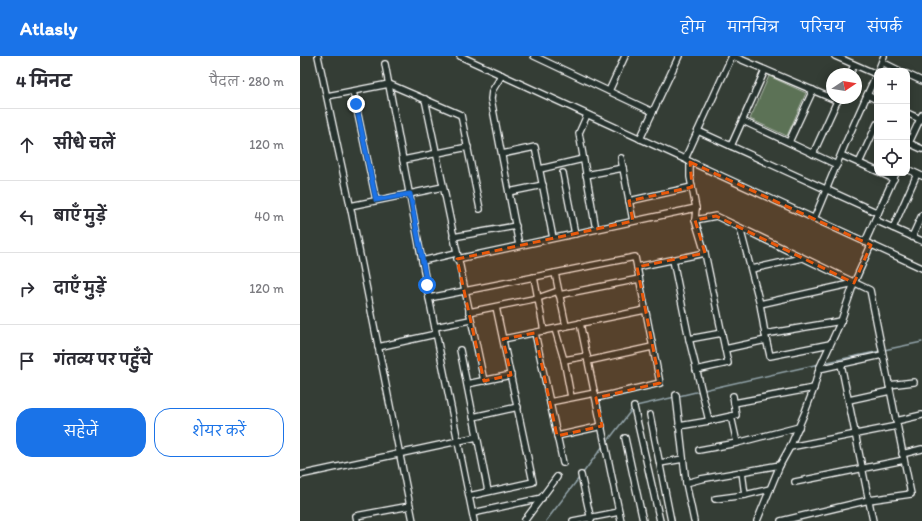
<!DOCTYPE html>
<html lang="hi">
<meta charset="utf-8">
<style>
body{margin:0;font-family:Itim,"Playpen Sans Deva",sans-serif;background:#f7f7f7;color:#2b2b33}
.controls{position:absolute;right:12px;top:12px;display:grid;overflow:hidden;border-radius:8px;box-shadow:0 2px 10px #0003}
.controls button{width:36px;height:36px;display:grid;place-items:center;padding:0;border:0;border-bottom:1px solid #e1e1e2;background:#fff;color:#2b2b33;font:20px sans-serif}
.compass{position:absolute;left:526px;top:12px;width:36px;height:36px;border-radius:50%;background:#fff;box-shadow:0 2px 10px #0003;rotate:78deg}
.stop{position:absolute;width:12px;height:12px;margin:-9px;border:3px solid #1a73e8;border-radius:50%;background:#fff}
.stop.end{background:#1a73e8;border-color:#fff;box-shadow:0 1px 4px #0008}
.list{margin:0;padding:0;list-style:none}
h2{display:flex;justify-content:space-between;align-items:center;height:52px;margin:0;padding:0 16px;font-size:17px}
h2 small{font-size:13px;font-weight:400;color:#7c7c81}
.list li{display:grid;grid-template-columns:26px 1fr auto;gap:12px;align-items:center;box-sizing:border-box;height:72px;padding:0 16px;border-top:1px solid #e1e1e2}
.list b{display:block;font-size:15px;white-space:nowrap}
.list em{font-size:13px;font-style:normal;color:#7c7c81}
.actions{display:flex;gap:8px;padding:12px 16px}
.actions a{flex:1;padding:9px 0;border:1px solid #1a73e8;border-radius:16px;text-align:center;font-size:14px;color:#1a73e8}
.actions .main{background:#1a73e8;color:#fff}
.icon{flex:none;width:22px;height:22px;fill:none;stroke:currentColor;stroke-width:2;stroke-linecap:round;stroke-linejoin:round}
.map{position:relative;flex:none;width:622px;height:465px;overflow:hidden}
header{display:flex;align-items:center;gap:24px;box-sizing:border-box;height:56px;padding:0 20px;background:#1a73e8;color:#fff}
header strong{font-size:19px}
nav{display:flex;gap:22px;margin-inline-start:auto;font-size:14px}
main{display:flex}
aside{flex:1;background:#fff}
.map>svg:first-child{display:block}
</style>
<header>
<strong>Atlasly</strong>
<nav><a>होम</a><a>मानचित्र</a><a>परिचय</a><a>संपर्क</a></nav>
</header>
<main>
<aside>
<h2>4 मिनट<small>पैदल · 280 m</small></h2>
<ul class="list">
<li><svg class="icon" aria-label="ahead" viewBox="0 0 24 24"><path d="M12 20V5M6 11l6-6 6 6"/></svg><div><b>सीधे चलें</b></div><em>120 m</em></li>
<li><svg class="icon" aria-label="left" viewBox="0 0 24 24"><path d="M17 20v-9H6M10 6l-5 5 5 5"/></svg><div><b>बाएँ मुड़ें</b></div><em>40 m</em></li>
<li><svg class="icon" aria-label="right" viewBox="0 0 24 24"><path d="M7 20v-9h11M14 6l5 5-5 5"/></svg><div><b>दाएँ मुड़ें</b></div><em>120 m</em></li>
<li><svg class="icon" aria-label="arrive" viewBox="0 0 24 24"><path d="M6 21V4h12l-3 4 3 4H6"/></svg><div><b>गंतव्य पर पहुँचे</b></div></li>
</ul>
<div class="actions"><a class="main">सहेजें</a><a>शेयर करें</a></div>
</aside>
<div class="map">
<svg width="622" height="465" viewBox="0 0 622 465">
<rect width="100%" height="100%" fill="#343d35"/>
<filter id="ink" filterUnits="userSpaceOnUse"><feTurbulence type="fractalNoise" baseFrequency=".025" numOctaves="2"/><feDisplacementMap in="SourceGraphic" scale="8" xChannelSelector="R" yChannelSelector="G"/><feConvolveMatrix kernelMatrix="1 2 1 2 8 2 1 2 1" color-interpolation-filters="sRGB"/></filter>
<g filter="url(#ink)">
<polygon fill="#5c7256" stroke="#aeb8aa" points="469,20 506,37 487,80 450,63"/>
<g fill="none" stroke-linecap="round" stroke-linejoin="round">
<g stroke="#92a3a9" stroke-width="1.5">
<polyline points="584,294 622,286"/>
<polyline points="523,307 580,295"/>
<polyline points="404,334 519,308"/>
<polyline points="379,340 400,335"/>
<polyline points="336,350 375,341"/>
<polyline points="307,386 333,352"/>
<polyline points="283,417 303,390"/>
<polyline points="246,465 279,422"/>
</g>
<g stroke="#fff" stroke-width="8">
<g id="minor">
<polyline points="18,0 49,144 113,465"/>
<polyline points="160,0 622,212"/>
<polyline points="234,0 353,56"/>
<polyline points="433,0 538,45"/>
<polyline points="535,0 576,18"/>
<polyline points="582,6 600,15"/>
<polyline points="85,8 103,104 168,91"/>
<polyline points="578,15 584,0"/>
<polyline points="550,18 554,9"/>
<polyline points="607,18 622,25"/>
<polyline points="202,19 192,35 191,43 219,189"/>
<polyline points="53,35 76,144"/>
<polyline points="309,35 325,0"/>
<polyline points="567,39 577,44"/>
<polyline points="27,40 89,28 161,59 180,153"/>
<polyline points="125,43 184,325"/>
<polyline points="607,57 620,63"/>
<polyline points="287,59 279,77 295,168"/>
<polyline points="443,65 537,109"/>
<polyline points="398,75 578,157"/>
<polyline points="340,83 379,0"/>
<polyline points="489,86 513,34"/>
<polyline points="609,87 622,93"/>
<polyline points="431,90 465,14"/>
<polyline points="607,91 622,59"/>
<polyline points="202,98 235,91 253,182"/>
<polyline points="513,98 538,43"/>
<polyline points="541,99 577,115"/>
<polyline points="321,102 333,165"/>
<polyline points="385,103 432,0"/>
<polyline points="103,104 129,242 174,465"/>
<polyline points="390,106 390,121 396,152 395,164 405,197 428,307 396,314"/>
<polyline points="559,107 577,68"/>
<polyline points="240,113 283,103"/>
<polyline points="607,113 622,120"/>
<polyline points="263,117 275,178"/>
<polyline points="581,117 594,123"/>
<polyline points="286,119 323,112"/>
<polyline points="209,136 243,129"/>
<polyline points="329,145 392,131"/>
<polyline points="50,150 143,131"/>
<polyline points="514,163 546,86 577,17"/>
<polyline points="395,164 416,160 570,234 611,438 569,444 481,465"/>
<polyline points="575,164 622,185"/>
<polyline points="440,172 460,248 465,278 470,300 530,288"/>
<polyline points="593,172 617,118"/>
<polyline points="153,181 216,170"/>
<polyline points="612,181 622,159"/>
<polyline points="565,186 596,117"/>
<polyline points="157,203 396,152"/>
<polyline points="373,204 389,283 422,277"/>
<polyline points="122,205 156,197"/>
<polyline points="337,211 405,197"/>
<polyline points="452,213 502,202"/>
<polyline points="255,217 266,270"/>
<polyline points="234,221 244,275"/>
<polyline points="259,239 339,223"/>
<polyline points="129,242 335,201 360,327 296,342"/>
<polyline points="460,248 554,227"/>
<polyline points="169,256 238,242 258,235"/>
<polyline points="280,267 321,465"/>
<polyline points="135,271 170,264"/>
<polyline points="255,273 264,304 271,341"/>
<polyline points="235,277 263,407"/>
<polyline points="465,278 541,265"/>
<polyline points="203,283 345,254"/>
<polyline points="389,283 409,365"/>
<polyline points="78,291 136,278"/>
<polyline points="425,293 466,284"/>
<polyline points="160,294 188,435"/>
<polyline points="264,304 287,300"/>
<polyline points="288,305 352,291"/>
<polyline points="541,308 573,465"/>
<polyline points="519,313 582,299"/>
<polyline points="167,328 211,319"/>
<polyline points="589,329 614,326"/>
<polyline points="376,339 386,427 394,465"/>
<polyline points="549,344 590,335"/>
<polyline points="250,346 295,337"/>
<polyline points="434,347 514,332"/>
<polyline points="334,351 360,465"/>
<polyline points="350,359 371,465"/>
<polyline points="431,360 437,387"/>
<polyline points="173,361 218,351"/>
<polyline points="596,365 622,359"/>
<polyline points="379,370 409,365 436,359 433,340"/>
<polyline points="257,380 302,370"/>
<polyline points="325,382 343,465"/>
<polyline points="490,391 597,370"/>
<polyline points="399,394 437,387 499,371"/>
<polyline points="602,398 622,393"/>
<polyline points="360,407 383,403"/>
<polyline points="0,419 177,381"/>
<polyline points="281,419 291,464"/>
<polyline points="495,426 604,404"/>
<polyline points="386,427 401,423 480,409"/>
<polyline points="445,439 470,433"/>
<polyline points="169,440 233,426 196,251"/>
<polyline points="415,443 445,439 442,416"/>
<polyline points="173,457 242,442"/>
<polyline points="225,464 257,421"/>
<polyline points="57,465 56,460 110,450"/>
<polyline points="273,465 319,456"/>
<polyline points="457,465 480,409 490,391 505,356 514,332 519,313 541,265 554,227 571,189"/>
</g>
</g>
<use href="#minor" stroke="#26332d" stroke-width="5.5"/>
</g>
</g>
<g fill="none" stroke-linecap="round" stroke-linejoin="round" filter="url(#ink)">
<polyline stroke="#1a73e8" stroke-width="5" points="56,48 76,144 110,138 127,229"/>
</g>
<path fill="#e8590c" fill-opacity="0.2" stroke="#e8590c" stroke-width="3" stroke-dasharray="8 5" stroke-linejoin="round" d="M390,106L571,189L554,227L416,160L395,164L405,197L337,211L360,327L296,342L302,370L257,380L235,277L203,283L211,319L184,325L157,203L333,165L329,145L392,131Z"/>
</svg>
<div class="controls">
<button>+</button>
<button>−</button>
<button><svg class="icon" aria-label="locate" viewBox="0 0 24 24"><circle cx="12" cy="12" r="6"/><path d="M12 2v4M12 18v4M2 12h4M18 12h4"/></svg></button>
</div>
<svg class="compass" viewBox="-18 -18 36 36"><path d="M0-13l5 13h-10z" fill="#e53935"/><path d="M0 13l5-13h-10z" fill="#7c7c81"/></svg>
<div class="stop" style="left:127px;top:229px"></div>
<div class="stop end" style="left:56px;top:48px"></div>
</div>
</main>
